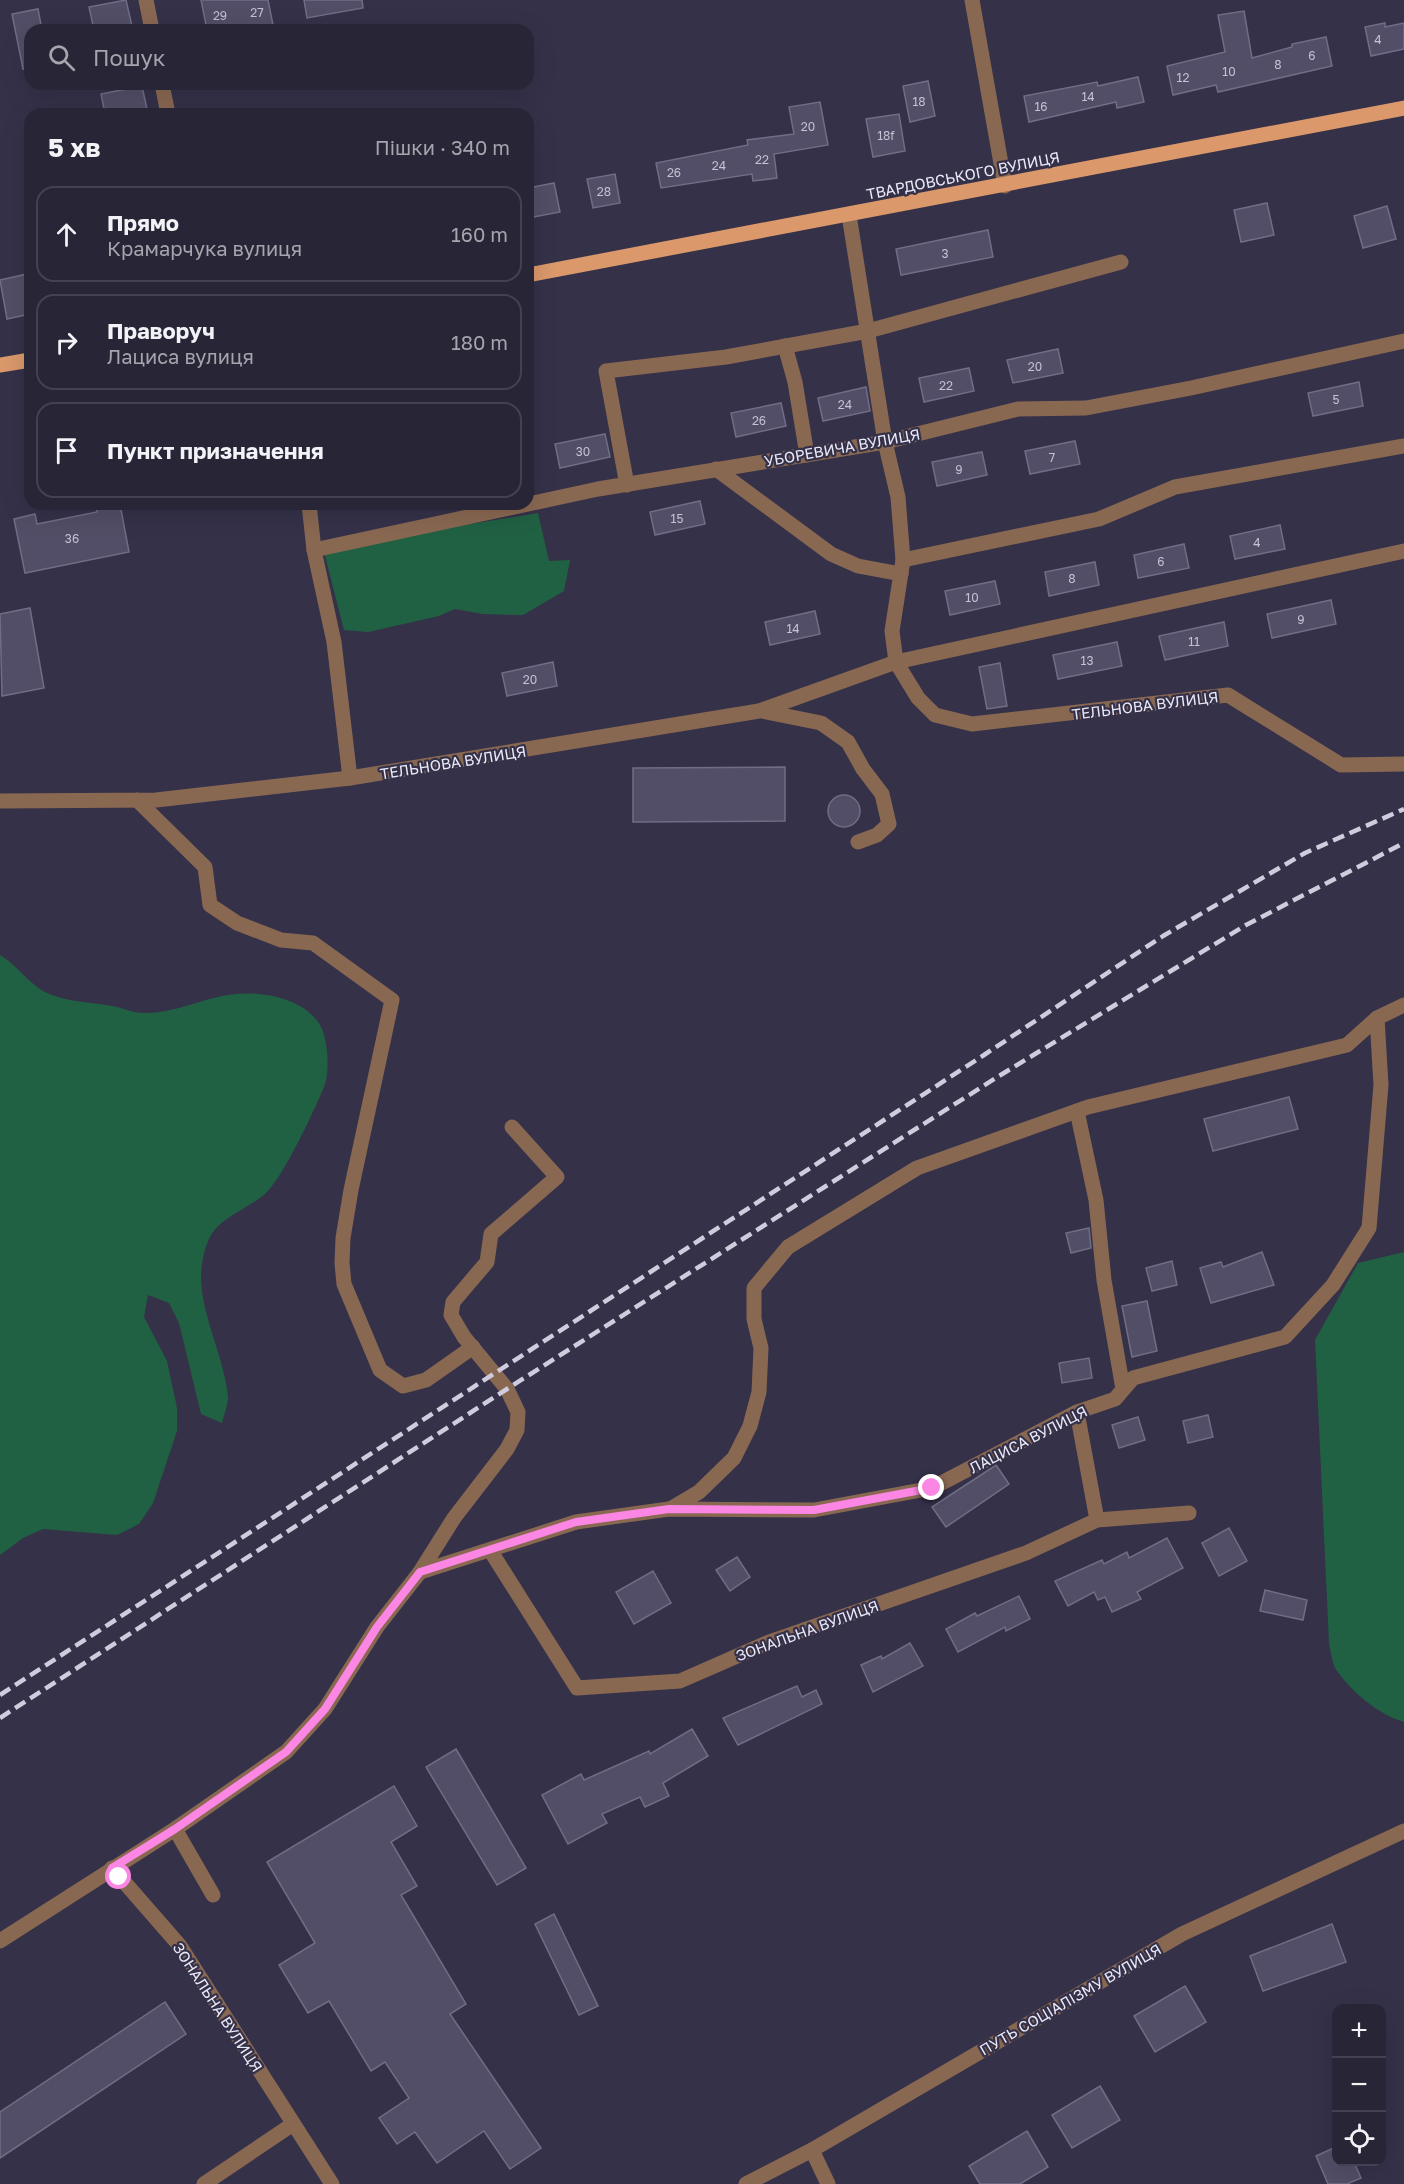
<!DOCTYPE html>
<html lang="uk">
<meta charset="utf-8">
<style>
body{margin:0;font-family:"Golos Text",sans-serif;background:#343142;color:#f1f3f6}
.controls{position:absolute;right:18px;bottom:18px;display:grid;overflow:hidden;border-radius:12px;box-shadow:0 6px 24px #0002}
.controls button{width:54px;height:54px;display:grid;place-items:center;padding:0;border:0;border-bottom:2px solid #444252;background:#282537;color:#f1f3f6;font:30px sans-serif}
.stop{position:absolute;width:18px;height:18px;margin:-14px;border:4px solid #fc86e4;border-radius:50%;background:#fff}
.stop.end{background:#fc86e4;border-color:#fff;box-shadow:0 2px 6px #0008}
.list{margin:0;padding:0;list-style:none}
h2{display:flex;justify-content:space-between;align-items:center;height:78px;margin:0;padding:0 24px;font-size:26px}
h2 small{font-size:20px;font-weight:400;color:#a5a5ad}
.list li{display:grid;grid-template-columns:39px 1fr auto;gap:18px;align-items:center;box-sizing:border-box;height:96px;margin:0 12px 12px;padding:0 12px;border:2px solid #444252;border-radius:18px}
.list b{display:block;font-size:22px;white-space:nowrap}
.list p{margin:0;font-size:20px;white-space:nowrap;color:#a5a5ad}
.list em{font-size:20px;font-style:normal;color:#a5a5ad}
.icon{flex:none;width:33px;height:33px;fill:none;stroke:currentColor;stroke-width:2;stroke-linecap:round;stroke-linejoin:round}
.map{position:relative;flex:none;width:1404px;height:2184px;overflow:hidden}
.search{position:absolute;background:#282537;box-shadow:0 6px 24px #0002;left:24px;top:24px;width:510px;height:66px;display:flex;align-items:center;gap:15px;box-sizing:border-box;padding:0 21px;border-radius:18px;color:#a5a5ad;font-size:22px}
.panel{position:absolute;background:#282537;box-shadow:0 6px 24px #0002;left:24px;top:108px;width:510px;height:402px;border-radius:18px}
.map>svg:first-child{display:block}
</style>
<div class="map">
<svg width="1404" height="2184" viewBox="0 0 1404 2184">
<rect width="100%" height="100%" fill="#353149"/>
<g fill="#216143">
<polygon points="538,513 549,561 570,560 564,591 523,615 483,614 455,609 439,616 368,632 344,630 323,548"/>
<path d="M0,955C17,965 28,983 45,992C64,1002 91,1002 112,1006C119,1007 126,1010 134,1012C164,1017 193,1002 222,996C255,989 307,996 322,1029C328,1044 330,1072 324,1087C314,1111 283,1178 265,1194C249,1208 218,1218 209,1239C185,1293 223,1343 228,1397C228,1405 224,1415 222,1423L201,1414L179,1323L169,1303L148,1295L144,1317L167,1361L177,1408V1431L153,1503L139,1524L117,1535L43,1529L23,1538L0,1555Z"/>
<path d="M1404,1252V1722C1378,1714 1353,1693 1337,1671C1332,1664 1331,1652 1329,1643L1315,1340L1358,1263Z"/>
</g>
<g fill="#524e67" stroke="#706d87" stroke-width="1.5">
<polygon points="126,0 132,26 94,30 89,7"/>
<polygon points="201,0 268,0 273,25 246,30 207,30"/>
<polygon points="304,0 362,0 363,8 307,18"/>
<polygon points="38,9 42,30 30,30 30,69 23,69 12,14"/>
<polygon points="1244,11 1252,58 1292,47 1292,44 1326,37 1332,66 1218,92 1216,85 1173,95 1167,66 1225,52 1218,15"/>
<polygon points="1385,23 1385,27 1404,23 1404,49 1371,56 1365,27"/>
<polygon points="1138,77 1144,102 1117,108 1116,102 1029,122 1024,96 1097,82 1098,86"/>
<polygon points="928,81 935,116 910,122 903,86"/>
<polygon points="142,86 148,114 105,114 101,94"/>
<polygon points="820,102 828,145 774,154 777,178 753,181 752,174 661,188 656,163 748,145 747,140 794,134 789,107"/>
<polygon points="899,114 905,151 873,157 866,119"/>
<polygon points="615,174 620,203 593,208 587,179"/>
<polygon points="554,183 560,212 528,218 528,188"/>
<polygon points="1267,203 1274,235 1241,242 1234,210"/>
<polygon points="1387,206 1396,239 1363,248 1354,216"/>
<polygon points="988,230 993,257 901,275 896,249"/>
<polygon points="27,274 30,314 7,319 0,280"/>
<polygon points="1058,349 1063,373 1013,383 1007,360"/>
<polygon points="969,368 974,391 924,402 919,378"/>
<polygon points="1359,382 1363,406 1313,416 1308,393"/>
<polygon points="866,387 870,411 823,421 818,398"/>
<polygon points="781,403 786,426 736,437 731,413"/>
<polygon points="605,434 610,457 560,468 555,444"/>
<polygon points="1075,441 1080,464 1030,474 1025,451"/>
<polygon points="982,452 987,475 937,486 932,462"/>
<polygon points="700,501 705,524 655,535 650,512"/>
<polygon points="96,504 120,504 129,552 25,573 14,519 35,514 37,524 97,512"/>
<polygon points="1280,525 1285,549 1235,559 1230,536"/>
<polygon points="1184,544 1189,568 1138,578 1134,555"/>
<polygon points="1095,562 1099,585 1049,596 1045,572"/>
<polygon points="995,581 1000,604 950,615 945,591"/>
<polygon points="1331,600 1336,624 1272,638 1267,614"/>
<polygon points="30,608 44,688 2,696 0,614"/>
<polygon points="815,611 820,634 770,645 765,622"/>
<polygon points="1224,622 1228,646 1165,660 1159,636"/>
<polygon points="1117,642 1122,666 1058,679 1053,655"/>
<polygon points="553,662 557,686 507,696 502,673"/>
<polygon points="1000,663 1007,706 987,709 979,667"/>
<polygon points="785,767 785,821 633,822 633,768"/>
<circle cx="844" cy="811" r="16"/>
<polygon points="1289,1097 1298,1129 1213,1151 1204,1119"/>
<polygon points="1089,1228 1091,1248 1071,1253 1066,1233"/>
<polygon points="1262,1252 1274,1285 1211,1303 1200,1268 1221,1262 1223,1267"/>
<polygon points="1172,1261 1177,1285 1152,1291 1146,1268"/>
<polygon points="1147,1301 1157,1351 1132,1357 1122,1306"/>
<polygon points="1089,1358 1092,1378 1062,1383 1059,1363"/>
<polygon points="1208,1415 1213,1437 1188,1443 1183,1421"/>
<polygon points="1138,1417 1145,1440 1119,1448 1112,1425"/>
<polygon points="996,1465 1009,1484 946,1527 932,1507"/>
<polygon points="1229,1528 1247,1561 1219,1576 1202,1543"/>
<polygon points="1167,1538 1183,1568 1137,1592 1141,1599 1112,1612 1105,1597 1098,1600 1094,1592 1068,1606 1055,1581 1102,1560 1104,1564 1127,1552 1129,1558"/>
<polygon points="737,1557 750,1577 730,1591 716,1570"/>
<polygon points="653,1571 671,1603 634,1624 616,1592"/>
<polygon points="1265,1590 1307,1600 1303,1620 1260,1611"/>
<polygon points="1019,1596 1030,1619 1006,1631 1005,1627 958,1652 946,1629 975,1613 977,1616"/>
<polygon points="910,1643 923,1666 873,1692 861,1665 881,1656 882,1659"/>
<polygon points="797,1686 802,1697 816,1690 822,1704 738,1745 723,1718"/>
<polygon points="692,1729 708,1756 663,1783 669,1796 645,1807 640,1797 602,1814 607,1823 568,1844 542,1795 581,1774 584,1780 649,1751 650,1754"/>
<polygon points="456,1749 526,1868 497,1885 426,1767"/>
<polygon points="394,1786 417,1826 391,1842 417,1886 401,1895 466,2004 450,2014 541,2148 510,2169 484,2131 437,2163 415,2132 397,2144 379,2118 409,2098 385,2062 371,2071 329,2001 308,2013 279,1965 315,1943 267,1862"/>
<polygon points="554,1914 598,2006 579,2015 535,1924"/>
<polygon points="1332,1924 1346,1962 1263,1991 1250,1956"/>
<polygon points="1185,1986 1206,2022 1155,2052 1134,2016"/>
<polygon points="165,2002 186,2034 0,2158 0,2112"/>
<polygon points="1100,2086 1120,2120 1072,2148 1052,2115"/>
<polygon points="1027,2131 1048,2167 1020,2184 980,2184 969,2166"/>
<polygon points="1336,2147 1336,2162 1354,2162 1361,2178 1347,2184 1328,2184 1316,2156"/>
</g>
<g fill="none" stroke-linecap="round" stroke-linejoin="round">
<g stroke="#896852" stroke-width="15">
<polyline points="146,0 152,30"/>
<polyline points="972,0 1005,186"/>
<polyline points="162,84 168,114"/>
<polyline points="849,215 885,442 898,497 903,560 892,631 896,662 918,698 935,715 972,724 1228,695 1341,765 1404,764"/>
<polyline points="785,346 795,382 807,455"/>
<polyline points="716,469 831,554 858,566 901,574"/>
<polyline points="627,485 606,371 726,357 868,331 1121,262"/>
<polyline points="309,504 314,550 334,642 350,778"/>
<polyline points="314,550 598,489 885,442 1018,409 1086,408 1191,388 1404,341"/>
<polyline points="903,560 1099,519 1175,487 1404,446"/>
<polyline points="762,711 821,723 848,742 863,769 882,794 889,824 877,835 858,842"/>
<polyline points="137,800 205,867 210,905 237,923 281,940 313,943 392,1000 351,1190 343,1238 342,1263 344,1284 380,1370 403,1386 426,1380 473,1347"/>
<polyline points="0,801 156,800 350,778 759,711 896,662 1404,551"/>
<polyline points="1077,1111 1096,1200 1104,1280 1123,1389"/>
<polyline points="1077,1412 1097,1520"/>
<polyline points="672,1508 699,1492 734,1458 750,1426 759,1392 761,1348 754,1319 754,1288 788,1247 917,1168 1088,1107 1347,1045 1377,1018 1404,1005"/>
<polyline points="490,1550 577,1688 680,1681 769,1642 1026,1553 1097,1520 1189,1513"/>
<polyline points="420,1572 576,1522 669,1509 814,1510 932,1488 1077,1412 1115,1399 1133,1378 1285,1337 1333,1285 1369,1228 1381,1085 1377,1018"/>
<polyline points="175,1829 213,1895"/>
<polyline points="112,1868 180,1946 332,2184"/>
<polyline points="0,1941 175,1829 286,1752 325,1709 377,1627 420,1572 454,1518 507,1449 517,1430 518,1412 507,1389 464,1337 451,1315 453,1302 487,1262 491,1234 557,1177 512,1127"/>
<polyline points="812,2150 828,2184"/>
<polyline points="204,2184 293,2124"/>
<polyline points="746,2184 812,2150 1182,1934 1404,1831"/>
</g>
<g stroke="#da986b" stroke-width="15">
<polyline points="528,275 1404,108"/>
<polyline points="0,365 30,360"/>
</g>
<g stroke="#cfcddd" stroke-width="4.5" stroke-dasharray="12 6" stroke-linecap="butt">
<polyline points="0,1695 984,1055 1163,936 1305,853 1404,809"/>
<polyline points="0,1718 507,1389 999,1076 1246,925 1404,843"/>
</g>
</g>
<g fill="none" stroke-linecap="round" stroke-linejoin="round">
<polyline stroke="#fc86e4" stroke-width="8" points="119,1877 112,1868 175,1829 286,1752 325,1709 377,1627 420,1572 576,1522 669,1509 814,1510 932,1488"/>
</g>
<g text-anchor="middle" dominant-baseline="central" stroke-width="4.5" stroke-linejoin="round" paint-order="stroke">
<g font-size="12" fill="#c4c2d4">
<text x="257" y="12">27</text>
<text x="220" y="15">29</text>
<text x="1378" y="39">4</text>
<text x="1312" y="55">6</text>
<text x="1278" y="64">8</text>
<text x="1229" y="71">10</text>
<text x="1183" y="77">12</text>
<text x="1088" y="96">14</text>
<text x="919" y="101">18</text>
<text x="1041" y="106">16</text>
<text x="808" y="126">20</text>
<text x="886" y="135">18f</text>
<text x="762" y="159">22</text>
<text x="719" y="165">24</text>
<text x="674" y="172">26</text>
<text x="604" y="191">28</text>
<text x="945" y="253">3</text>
<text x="1035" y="366">20</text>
<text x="946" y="385">22</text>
<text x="1336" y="399">5</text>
<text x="845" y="404">24</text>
<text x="759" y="420">26</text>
<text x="583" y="451">30</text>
<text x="1052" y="457">7</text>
<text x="959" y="469">9</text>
<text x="677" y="518">15</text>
<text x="72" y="538">36</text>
<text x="1257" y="542">4</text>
<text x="1161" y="561">6</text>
<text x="1072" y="578">8</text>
<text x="972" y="597">10</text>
<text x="1301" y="619">9</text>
<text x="793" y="628">14</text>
<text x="1194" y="641">11</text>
<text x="1087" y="660">13</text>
<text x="530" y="679">20</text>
</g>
<g font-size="15" fill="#eae9f8" stroke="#353149">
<text transform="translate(963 175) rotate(-11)">ТВАРДОВСЬКОГО ВУЛИЦЯ</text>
<text transform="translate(842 447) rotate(-10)">УБОРЕВИЧА ВУЛИЦЯ</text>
<text transform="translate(1145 705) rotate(-7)">ТЕЛЬНОВА ВУЛИЦЯ</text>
<text transform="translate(453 762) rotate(-9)">ТЕЛЬНОВА ВУЛИЦЯ</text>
<text transform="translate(1028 1439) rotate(-27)">ЛАЦИСА ВУЛИЦЯ</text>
<text transform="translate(807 1630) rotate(-20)">ЗОНАЛЬНА ВУЛИЦЯ</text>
<text transform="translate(1070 1999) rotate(-30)">ПУТЬ СОЦІАЛІЗМУ ВУЛИЦЯ</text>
<text transform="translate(218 2007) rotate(57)">ЗОНАЛЬНА ВУЛИЦЯ</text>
</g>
</g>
</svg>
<div class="controls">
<button>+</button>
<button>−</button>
<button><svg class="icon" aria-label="locate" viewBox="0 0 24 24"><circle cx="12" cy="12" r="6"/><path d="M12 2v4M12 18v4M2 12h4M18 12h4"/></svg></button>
</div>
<div class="stop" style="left:119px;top:1877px"></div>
<div class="stop end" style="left:932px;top:1488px"></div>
<div class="search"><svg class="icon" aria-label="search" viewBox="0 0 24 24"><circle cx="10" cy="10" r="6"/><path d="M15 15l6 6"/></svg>Пошук</div>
<section class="panel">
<h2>5 хв<small>Пішки · 340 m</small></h2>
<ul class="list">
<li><svg class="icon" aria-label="ahead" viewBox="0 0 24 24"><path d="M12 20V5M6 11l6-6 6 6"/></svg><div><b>Прямо</b><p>Крамарчука вулиця</p></div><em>160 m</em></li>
<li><svg class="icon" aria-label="right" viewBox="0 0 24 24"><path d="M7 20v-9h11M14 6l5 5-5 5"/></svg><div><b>Праворуч</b><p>Лациса вулиця</p></div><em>180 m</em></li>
<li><svg class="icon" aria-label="arrive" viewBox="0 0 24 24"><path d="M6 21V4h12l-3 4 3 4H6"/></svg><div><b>Пункт призначення</b></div></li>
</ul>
</section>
</div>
